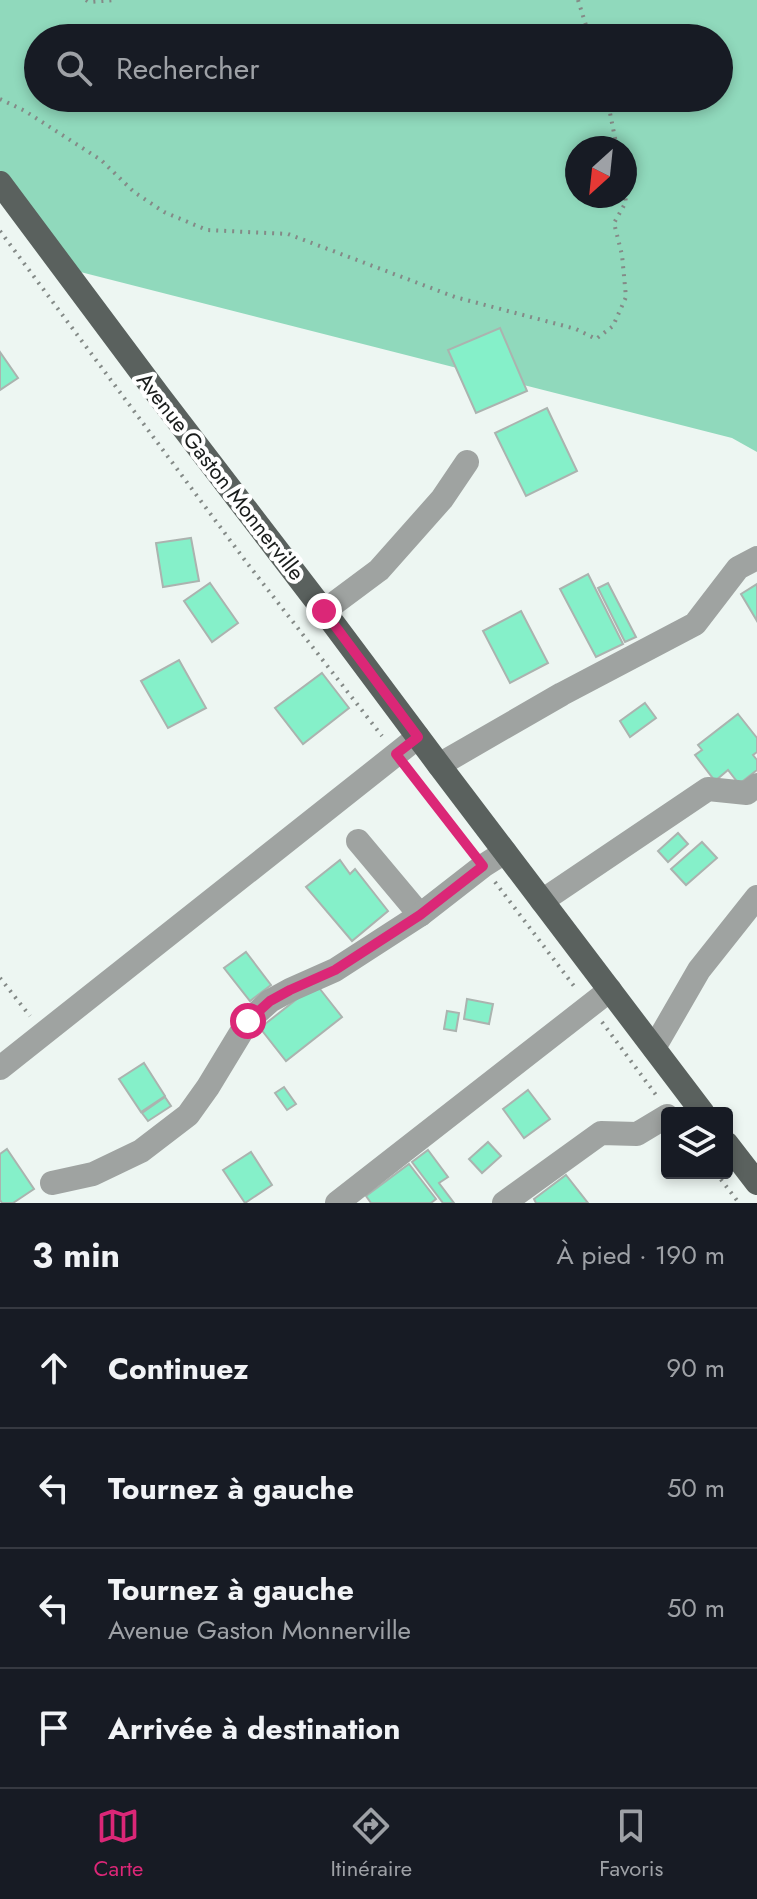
<!DOCTYPE html>
<html lang="fr">
<meta charset="utf-8">
<style>
body{margin:0;font-family:Jost,sans-serif;background:#20242c;color:#f1f3f6}
.controls{position:absolute;right:24px;bottom:24px;display:grid;overflow:hidden;border-radius:8px;box-shadow:0 4px 12px #0003}
.controls button{width:72px;height:72px;display:grid;place-items:center;padding:0;border:0;border-bottom:2px solid #363941;background:#171b24;color:#f1f3f6;font:40px sans-serif}
.compass{position:absolute;left:565px;top:136px;width:72px;height:72px;border-radius:50%;background:#171b24;box-shadow:0 4px 12px #0003;rotate:207deg}
.stop{position:absolute;width:24px;height:24px;margin:-18px;border:6px solid #db2777;border-radius:50%;background:#fff}
.stop.end{background:#db2777;border-color:#fff;box-shadow:0 2px 8px #0008}
.list{margin:0;padding:0;list-style:none}
h2{display:flex;justify-content:space-between;align-items:center;height:104px;margin:0;padding:0 32px;font-size:34px}
h2 small{font-size:26px;font-weight:400;color:#9ea1a6}
.list li{display:grid;grid-template-columns:52px 1fr auto;gap:24px;align-items:center;box-sizing:border-box;height:120px;padding:0 32px;border-top:2px solid #363941}
.list b{display:block;font-size:30px;white-space:nowrap}
.list p{margin:0;font-size:26px;white-space:nowrap;color:#9ea1a6}
.list em{font-size:26px;font-style:normal;color:#9ea1a6}
.icon{flex:none;width:44px;height:44px;fill:none;stroke:currentColor;stroke-width:2;stroke-linecap:round;stroke-linejoin:round}
.map{position:relative;flex:none;width:757px;height:1203px;overflow:hidden}
.search{position:absolute;background:#171b24;box-shadow:0 4px 12px #0003;left:24px;right:24px;top:24px;height:88px;display:flex;align-items:center;gap:20px;box-sizing:border-box;padding:0 28px;border-radius:44px;color:#9ea1a6;font-size:30px}
.sheet{height:584px;background:#171b24}
nav{display:flex;justify-content:space-around;align-items:center;box-sizing:border-box;height:112px;border-top:2px solid #363941;background:#171b24;font-size:22px;color:#9ea1a6}
nav a{display:grid;justify-items:center;gap:4px}
nav .on{color:#db2777}
.map>svg:first-child{display:block}
</style>
<div class="map">
<svg width="757" height="1203" viewBox="0 0 757 1203">
<rect width="100%" height="100%" fill="#edf6f2"/>
<path fill="#90d9bc" fill-rule="evenodd" d="M0,0H757V452L732,438L53,265L0,195ZM38,38H719V98H38ZM577,148H625V196H577Z"/>
<g fill="#85f0c9" stroke="#abb3af" stroke-width="2">
<polygon points="500,328 527,391 476,413 448,350"/>
<polygon points="0,352 18,378 0,390"/>
<polygon points="547,408 577,471 526,496 495,433"/>
<polygon points="191,538 199,581 163,587 156,543"/>
<polygon points="588,574 623,644 596,657 560,589"/>
<polygon points="210,583 238,623 212,642 184,601"/>
<polygon points="608,583 636,637 625,642 598,588"/>
<polygon points="757,584 757,621 741,594"/>
<polygon points="521,611 548,663 510,683 483,631"/>
<polygon points="179,660 206,708 168,728 141,681"/>
<polygon points="322,673 349,708 303,744 275,708"/>
<polygon points="645,703 656,718 630,737 620,721"/>
<polygon points="738,714 757,738 757,752 753,755 757,760 757,770 739,784 728,770 715,781 695,755 702,750 698,745"/>
<polygon points="678,833 688,844 668,862 658,851"/>
<polygon points="702,842 717,858 686,885 671,869"/>
<polygon points="340,860 350,874 355,869 388,911 352,941 306,887"/>
<polygon points="246,952 271,985 250,1001 224,968"/>
<polygon points="316,984 342,1017 286,1061 260,1028"/>
<polygon points="467,999 493,1004 489,1024 464,1019"/>
<polygon points="447,1011 459,1013 456,1031 444,1029"/>
<polygon points="144,1063 165,1096 141,1112 119,1079"/>
<polygon points="284,1087 296,1104 287,1110 275,1093"/>
<polygon points="528,1090 550,1119 524,1138 503,1109"/>
<polygon points="165,1097 171,1106 148,1121 142,1113"/>
<polygon points="488,1142 501,1156 482,1173 469,1159"/>
<polygon points="7,1149 34,1189 13,1203 2,1203 0,1200 0,1154"/>
<polygon points="428,1150 448,1177 439,1183 454,1203 443,1203 412,1162"/>
<polygon points="251,1152 272,1185 245,1203 223,1170"/>
<polygon points="409,1164 436,1199 431,1203 371,1203 366,1196"/>
<polygon points="566,1175 588,1203 536,1203 534,1199"/>
</g>
<g fill="none" stroke-linecap="round" stroke-linejoin="round">
<g stroke="#848a87" stroke-width="4" stroke-dasharray="2 6" stroke-linecap="butt">
<polyline points="86,0 89,2 115,0"/>
<polyline points="578,0 590,38"/>
<polyline points="607,98 617,148"/>
<polyline points="0,99 25,111 101,160 134,192 164,212 207,230 288,234 455,297 576,329 596,339 613,326 626,297 622,255 614,223 626,202 625,196"/>
<polyline points="0,231 247,563 382,736"/>
<polyline points="410,772 471,850"/>
<polyline points="495,882 577,990"/>
<polyline points="0,978 30,1016"/>
<polyline points="602,1022 659,1099"/>
<polyline points="716,1173 739,1203"/>
</g>
<g stroke="#9fa3a1" stroke-width="24">
<polyline points="324,611 379,570 442,499 467,462"/>
<polyline points="439,765 562,694 695,624 738,568 757,558"/>
<polyline points="358,841 420,915"/>
<polyline points="542,901 708,789 747,793 757,785"/>
<polyline points="654,1048 699,970 757,897"/>
<polyline points="0,1068 418,737"/>
<polyline points="52,1183 93,1174 141,1151 188,1115 208,1087 248,1021 270,1001 290,990 335,970 420,915 483,866 505,852"/>
<polyline points="337,1203 610,990"/>
<polyline points="504,1203 601,1133 637,1134 667,1116"/>
</g>
<g stroke="#5a615e" stroke-width="24">
<polyline points="0,183 159,396 324,611 439,765 703,1113"/>
<polyline points="727,1144 757,1183"/>
</g>
</g>
<g fill="none" stroke-linecap="round" stroke-linejoin="round">
<polyline stroke="#db2777" stroke-width="10" points="248,1021 270,1001 290,990 335,970 420,915 483,866 396,754 418,737 324,611"/>
</g>
<g text-anchor="middle" dominant-baseline="central" stroke-width="8" stroke-linejoin="round" paint-order="stroke">
<g font-size="22" fill="#191c1b" stroke="#fff">
<text transform="translate(221 476) rotate(52)">Avenue Gaston Monnerville</text>
</g>
</g>
</svg>
<div class="controls">
<button><svg class="icon" aria-label="layers" viewBox="0 0 24 24"><path d="M12 4l9 5-9 5-9-5zM3 14l9 5 9-5"/></svg></button>
</div>
<svg class="compass" viewBox="-18 -18 36 36"><path d="M0-13l5 13h-10z" fill="#e53935"/><path d="M0 13l5-13h-10z" fill="#9ea1a6"/></svg>
<div class="stop" style="left:248px;top:1021px"></div>
<div class="stop end" style="left:324px;top:611px"></div>
<div class="search"><svg class="icon" aria-label="search" viewBox="0 0 24 24"><circle cx="10" cy="10" r="6"/><path d="M15 15l6 6"/></svg>Rechercher</div>
</div>
<section class="sheet">
<h2>3 min<small>À pied · 190 m</small></h2>
<ul class="list">
<li><svg class="icon" aria-label="ahead" viewBox="0 0 24 24"><path d="M12 20V5M6 11l6-6 6 6"/></svg><div><b>Continuez</b></div><em>90 m</em></li>
<li><svg class="icon" aria-label="left" viewBox="0 0 24 24"><path d="M17 20v-9H6M10 6l-5 5 5 5"/></svg><div><b>Tournez à gauche</b></div><em>50 m</em></li>
<li><svg class="icon" aria-label="left" viewBox="0 0 24 24"><path d="M17 20v-9H6M10 6l-5 5 5 5"/></svg><div><b>Tournez à gauche</b><p>Avenue Gaston Monnerville</p></div><em>50 m</em></li>
<li><svg class="icon" aria-label="arrive" viewBox="0 0 24 24"><path d="M6 21V4h12l-3 4 3 4H6"/></svg><div><b>Arrivée à destination</b></div></li>
</ul>
</section>
<nav>
<a class="on"><svg class="icon" aria-label="map" viewBox="0 0 24 24"><path d="M3 6l6-2 6 2 6-2v14l-6 2-6-2-6 2zM9 4v14M15 6v14"/></svg>Carte</a>
<a><svg class="icon" aria-label="directions" viewBox="0 0 24 24"><path d="M12 3l9 9-9 9-9-9zM9 14v-3h6M13 9l2 2-2 2"/></svg>Itinéraire</a>
<a><svg class="icon" aria-label="saved" viewBox="0 0 24 24"><path d="M7 4h10v16l-5-4-5 4z"/></svg>Favoris</a>
</nav>
